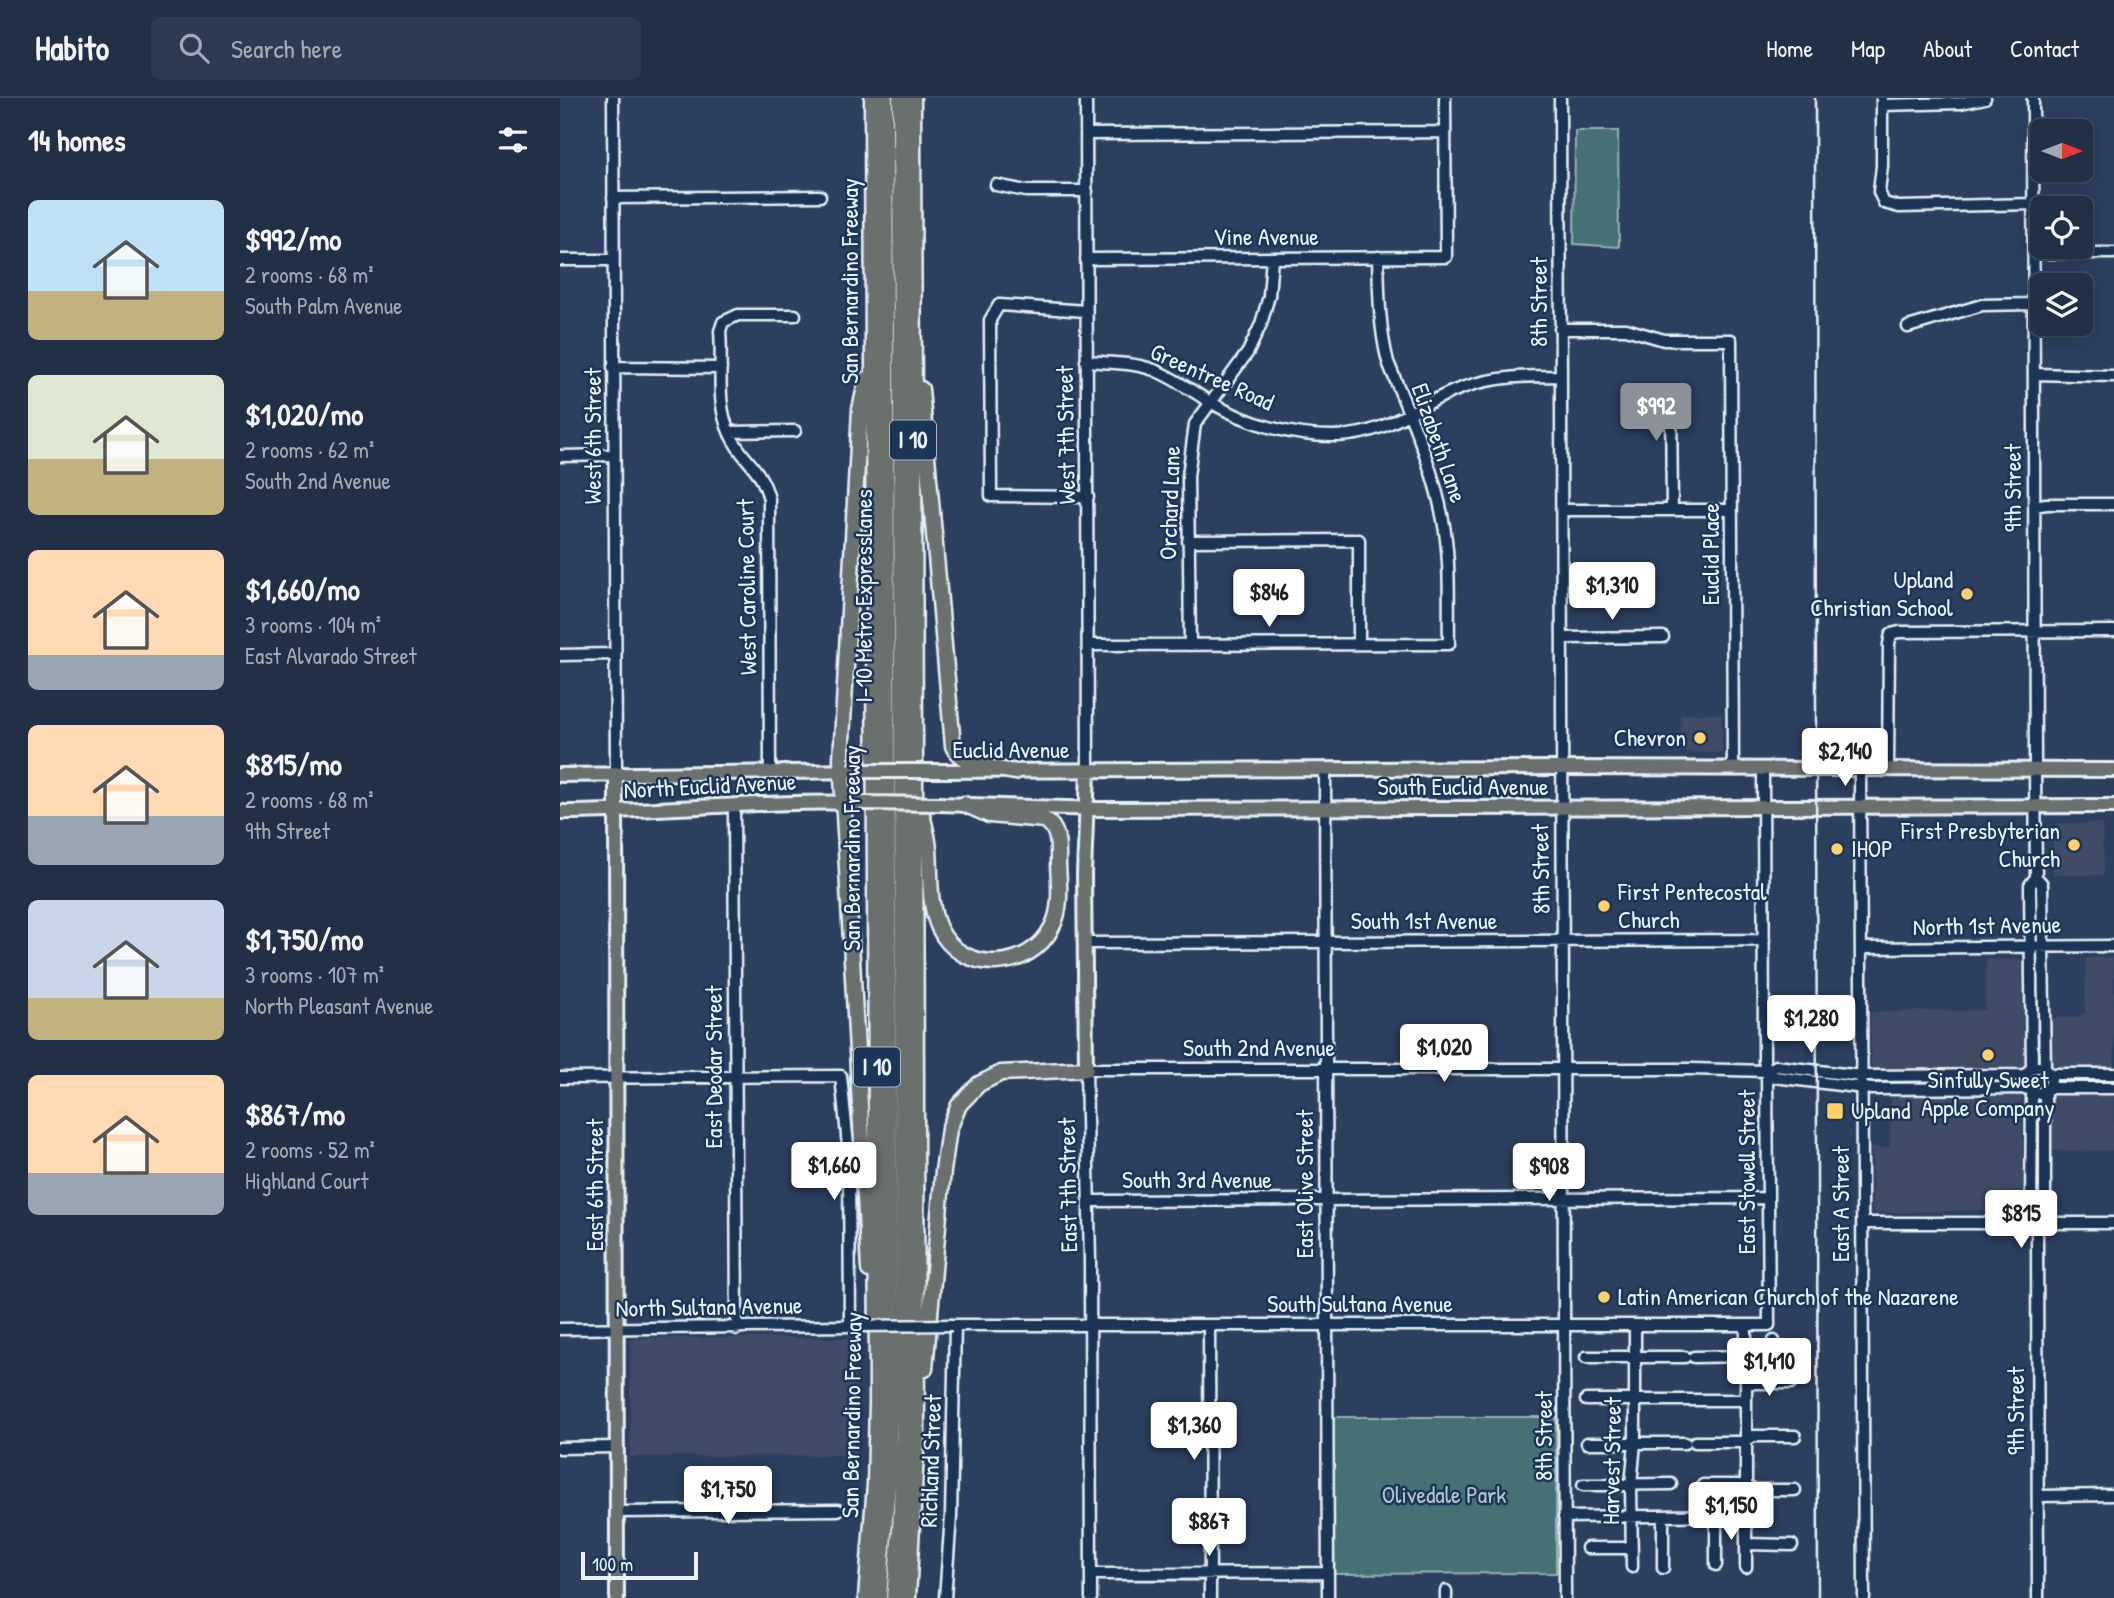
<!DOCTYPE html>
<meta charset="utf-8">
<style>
body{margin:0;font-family:"Patrick Hand",sans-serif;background:#2d3b52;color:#f1f3f6;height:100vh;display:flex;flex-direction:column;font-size:26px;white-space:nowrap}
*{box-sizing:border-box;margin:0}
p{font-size:23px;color:#a2a9b4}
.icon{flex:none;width:38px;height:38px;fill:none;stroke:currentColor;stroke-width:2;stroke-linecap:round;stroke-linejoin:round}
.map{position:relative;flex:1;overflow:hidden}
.details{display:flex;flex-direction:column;background:#212f47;width:560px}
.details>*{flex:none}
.needle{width:46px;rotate:90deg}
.buttons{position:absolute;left:1470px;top:21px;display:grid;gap:14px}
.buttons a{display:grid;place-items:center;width:63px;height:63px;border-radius:10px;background:#212f47;box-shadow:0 4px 18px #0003,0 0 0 2px #3e4a60;font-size:35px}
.scale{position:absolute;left:21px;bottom:18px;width:117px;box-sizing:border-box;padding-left:7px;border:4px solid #e8f1f8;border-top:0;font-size:19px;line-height:24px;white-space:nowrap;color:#e8f1f8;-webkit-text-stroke:5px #1d3557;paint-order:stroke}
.price{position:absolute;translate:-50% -60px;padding:0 16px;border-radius:7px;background:#fff;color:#222;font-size:23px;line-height:46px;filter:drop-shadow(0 2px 4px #0008)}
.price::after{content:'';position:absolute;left:50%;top:42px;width:21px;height:16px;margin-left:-10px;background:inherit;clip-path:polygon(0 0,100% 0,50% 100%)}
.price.selected{background:#8c9099;color:#fff}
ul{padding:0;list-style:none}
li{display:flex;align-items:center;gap:21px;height:175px;padding:0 28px}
li span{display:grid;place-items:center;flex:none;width:196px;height:140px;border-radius:10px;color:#555}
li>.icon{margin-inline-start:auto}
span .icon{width:84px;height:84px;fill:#fffc;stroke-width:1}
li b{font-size:30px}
h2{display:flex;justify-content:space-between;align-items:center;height:84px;padding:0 28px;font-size:30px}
header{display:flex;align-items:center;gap:42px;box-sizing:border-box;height:98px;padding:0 35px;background:#212f47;border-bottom:2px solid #3e4a60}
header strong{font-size:33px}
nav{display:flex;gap:38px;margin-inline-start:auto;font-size:24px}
.search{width:490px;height:63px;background:#2d3b52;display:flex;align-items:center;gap:18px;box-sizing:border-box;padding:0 24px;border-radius:10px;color:#a2a9b4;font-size:26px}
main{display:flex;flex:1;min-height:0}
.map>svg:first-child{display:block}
.built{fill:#3f4b68}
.green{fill:#467075;stroke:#97b0b6;stroke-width:2}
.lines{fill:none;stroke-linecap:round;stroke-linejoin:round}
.minor-casing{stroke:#e8f1f8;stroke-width:15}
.major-casing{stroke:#e8f1f8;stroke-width:18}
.highway-casing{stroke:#e8f1f8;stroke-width:19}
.minor{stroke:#1d3557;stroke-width:10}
.major{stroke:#6a706d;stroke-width:12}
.highway{stroke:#6a706d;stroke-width:14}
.rail{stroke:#e8f1f8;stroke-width:2.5}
.minor-bridge-casing{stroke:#e8f1f8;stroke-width:15;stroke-linecap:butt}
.major-bridge-casing{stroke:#e8f1f8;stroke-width:18;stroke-linecap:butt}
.minor-bridge{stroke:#1d3557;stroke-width:10}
.major-bridge{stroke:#6a706d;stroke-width:12}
.poi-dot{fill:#ffd166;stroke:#1d3557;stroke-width:2.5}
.labels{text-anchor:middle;stroke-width:5;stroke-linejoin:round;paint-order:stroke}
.shield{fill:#1d3557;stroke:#abb9c8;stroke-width:2}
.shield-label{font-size:23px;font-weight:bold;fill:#e8f1f8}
.street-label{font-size:24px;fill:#e8f1f8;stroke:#1d3557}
.poi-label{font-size:24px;fill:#e8f1f8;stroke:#1d3557;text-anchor:start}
.park-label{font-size:24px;fill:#afc4ca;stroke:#1d3557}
</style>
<header>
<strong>Habito</strong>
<div class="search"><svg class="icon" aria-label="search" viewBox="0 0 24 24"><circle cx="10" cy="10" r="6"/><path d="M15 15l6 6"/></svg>Search here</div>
<nav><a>Home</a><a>Map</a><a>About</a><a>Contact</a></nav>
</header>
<main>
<section class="details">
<h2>14 homes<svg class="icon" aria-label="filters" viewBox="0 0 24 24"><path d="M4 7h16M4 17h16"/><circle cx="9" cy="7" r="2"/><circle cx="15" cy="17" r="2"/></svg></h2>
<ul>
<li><span style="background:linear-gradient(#bfe0f5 65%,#c2b280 0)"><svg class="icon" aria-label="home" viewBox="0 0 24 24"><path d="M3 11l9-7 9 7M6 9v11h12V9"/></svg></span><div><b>$992/mo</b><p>2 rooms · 68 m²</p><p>South Palm Avenue</p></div></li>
<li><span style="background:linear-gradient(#dfe7d0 60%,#c2b280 0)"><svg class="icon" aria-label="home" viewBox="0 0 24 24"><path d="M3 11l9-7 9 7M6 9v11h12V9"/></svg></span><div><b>$1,020/mo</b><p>2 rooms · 62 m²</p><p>South 2nd Avenue</p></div></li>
<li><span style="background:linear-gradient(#ffd9b3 75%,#9aa5b1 0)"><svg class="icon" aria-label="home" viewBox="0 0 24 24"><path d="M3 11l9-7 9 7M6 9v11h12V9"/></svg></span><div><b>$1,660/mo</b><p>3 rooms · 104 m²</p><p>East Alvarado Street</p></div></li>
<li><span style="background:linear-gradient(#ffd9b3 65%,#9aa5b1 0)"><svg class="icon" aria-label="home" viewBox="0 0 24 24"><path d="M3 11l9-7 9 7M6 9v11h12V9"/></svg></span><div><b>$815/mo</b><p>2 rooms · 68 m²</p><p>9th Street</p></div></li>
<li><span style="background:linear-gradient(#c9d6e8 70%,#c2b280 0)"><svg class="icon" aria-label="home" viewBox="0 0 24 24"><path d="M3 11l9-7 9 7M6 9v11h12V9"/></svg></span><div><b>$1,750/mo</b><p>3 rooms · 107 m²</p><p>North Pleasant Avenue</p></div></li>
<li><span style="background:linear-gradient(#ffd9b3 70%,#9aa5b1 0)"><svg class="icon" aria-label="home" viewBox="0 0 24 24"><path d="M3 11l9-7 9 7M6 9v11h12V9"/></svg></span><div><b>$867/mo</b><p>2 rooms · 52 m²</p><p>Highland Court</p></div></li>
</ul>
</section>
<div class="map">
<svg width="1554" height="1500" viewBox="0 0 1554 1500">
<rect width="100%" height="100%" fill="#2c3f5f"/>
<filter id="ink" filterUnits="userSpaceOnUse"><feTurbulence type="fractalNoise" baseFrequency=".0143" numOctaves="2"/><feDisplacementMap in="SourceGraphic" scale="14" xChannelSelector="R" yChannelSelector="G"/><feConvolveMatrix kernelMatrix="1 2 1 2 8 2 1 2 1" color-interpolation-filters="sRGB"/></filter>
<g filter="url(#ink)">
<!-- built -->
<path class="built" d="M1120,616H1162V655L1121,654Z
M1499,725L1542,726L1544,773L1542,777H1493V732Z
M1526,860H1554V971L1499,972L1489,962V920L1521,919V916L1525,915Z
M1426,861L1464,862L1465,970L1463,972L1311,971V914L1425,912Z
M1492,995H1554V1052L1491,1053L1489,997Z
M1462,996L1465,1111L1316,1115L1312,1111V1050L1330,1049L1331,997Z
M71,1240H294L295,1357L70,1359Z"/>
<!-- green -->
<path class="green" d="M1015,33H1058L1059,149L1014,146Z
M772,1319H996V1475L772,1476Z"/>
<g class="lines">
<!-- minor casing -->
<g class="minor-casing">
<path id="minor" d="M53,0L56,675
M526,0L528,673
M1000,0L1005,1500
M1322,0V68L1319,94L1324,105L1339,109L1474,106
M1473,0L1475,672L1476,779L1482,786L1485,971
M1322,7L1401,5L1425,0
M526,36L885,34
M436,87L466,93H527
M53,100L260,98
M1474,155H1554
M526,161L886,159L885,0
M0,162H53
M526,213L439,207L430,222L431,398L528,399
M1348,229L1422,207L1474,206
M1000,231H1066L1104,242H1171L1173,670
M526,263C548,265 573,264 594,272C614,280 632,293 650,304C688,326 733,339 777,338C832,336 858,304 905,289C937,278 968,278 1000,278
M53,269L161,270
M1475,276L1554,278
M1111,296L1112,412
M169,334L235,333
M0,358L54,357
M1474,408L1486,406H1554
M1002,412H1171
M628,443L799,442V546
M1002,540L1103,539
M528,547L889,546C888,505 891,463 883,422C873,367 849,316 828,264C819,229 819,195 818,159
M630,547L628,378L635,326L688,254L701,226L709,198L712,160
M0,557L55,556
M1300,671L1304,1500
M1328,671L1329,546L1331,536L1339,534L1554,533
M765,672L768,1500
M210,674L209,401C201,368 182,363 170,336C155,304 163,267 160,233L163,224L178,217H235
M174,708L177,1231
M524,845L1204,842
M1301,850L1554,848
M1465 982a13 13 0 1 1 26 0a13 13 0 1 1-26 0Z
M1472,971L1470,787L1476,779
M1207,973L1215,979L1312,991L1467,990
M1489,976H1554
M0,980L281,978L289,1058L290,1228
M1488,990H1554
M1472,994L1471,1111L1477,1126L1478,1500
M529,1103L1208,1100
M1302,1125H1554
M1477,1126L1485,1111V993
M392,1227H1209L1207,973L1204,963L1203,670
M649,1227L650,1500
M1186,1227V1469
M0,1231L293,1228
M1214,1243L1215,1285
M1026,1259H1125
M1134,1259L1186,1258
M1186,1285H1231
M1026,1302H1186
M1135,1344H1185L1193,1338H1235
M1027,1345H1125
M0,1350L56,1349
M1023,1387L1111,1386
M1143,1387H1185L1193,1392H1235
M1478,1398L1554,1397
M57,1414L278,1412
M1156,1417V1467
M1103,1418V1470
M1004,1419L1185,1417
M1186,1446L1232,1447
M1027,1450H1072
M1072,1469L1071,1387L1075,1345V1227
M531,1476L767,1475
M886,1493V1500
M385,1500L391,1418L395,1227
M531,1500L530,1163L526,971H1131L1207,973L1216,968L1302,978L1466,977"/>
</g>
<!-- major casing -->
<g class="major-casing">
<path id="major" d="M379,673L991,670L1554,672
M56,675L57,1500
M0,677L299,673
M379,706L540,711L1554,708
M0,714C100,714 201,702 301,705
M526,971L524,776L528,673"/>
</g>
<!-- highway casing -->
<g class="highway-casing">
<path id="highway" d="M307,281L300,311L281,661L309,1172
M361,291L393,648C402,669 435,670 455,674
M360,708C363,722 368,737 369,751C371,776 368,806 379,830C401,877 470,874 492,829C502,811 499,786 498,766C498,750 500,731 485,722L429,717L404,706
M365,1271L383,1073L389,1031L399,1007L419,986L441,975L526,971
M306,1500L315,1386L317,1306L312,0
M319,1500L329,1372L330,1319L325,0
M334,1500L340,1431L344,1336L340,0
M348,1500L357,1339L353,0"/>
</g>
<!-- minor -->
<use href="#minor" class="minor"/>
<!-- major -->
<use href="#major" class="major"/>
<!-- highway -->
<use href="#highway" class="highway"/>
<!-- rail -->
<path class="rail" d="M1255,0C1257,500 1255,1000 1258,1500"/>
<!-- minor-bridge casing -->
<g class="minor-bridge-casing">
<path id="minor-bridge" d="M298,1228L392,1227"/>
</g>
<!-- major-bridge casing -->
<g class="major-bridge-casing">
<path id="major-bridge" d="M299,673H379
M301,705L379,706"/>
</g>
<!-- minor-bridge -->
<use href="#minor-bridge" class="minor-bridge"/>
<!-- major-bridge -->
<use href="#major-bridge" class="major-bridge"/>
</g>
</g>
<!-- markers -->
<g class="poi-dot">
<circle cx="1407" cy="496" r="7"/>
<circle cx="1140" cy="640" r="7"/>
<circle cx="1514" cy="747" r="7"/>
<circle cx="1277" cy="751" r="7"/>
<circle cx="1044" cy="808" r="7"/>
<circle cx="1428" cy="957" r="7"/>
<rect x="1266" y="1004" width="18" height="18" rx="3.5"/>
<circle cx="1044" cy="1199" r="7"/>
</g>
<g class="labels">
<!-- shield labels -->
<g class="shield">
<rect x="330" y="322.5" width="46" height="39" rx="5"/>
<rect x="294" y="949.5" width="46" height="39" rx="5"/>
</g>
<g class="shield-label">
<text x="353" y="350">I 10</text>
<text x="317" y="977">I 10</text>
</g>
<!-- street labels -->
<g class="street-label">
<text x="706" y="147">Vine Avenue</text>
<text transform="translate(290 183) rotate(-90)" y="8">San Bernardino Freeway</text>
<text transform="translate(979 204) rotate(-90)" y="8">8th Street</text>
<text transform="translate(652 279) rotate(24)" y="8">Greentree Road</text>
<text transform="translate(506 337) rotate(-91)" y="8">West 7th Street</text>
<text transform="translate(33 338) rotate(-90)" y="8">West 6th Street</text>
<text transform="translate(879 345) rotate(71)" y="8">Elizabeth Lane</text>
<text transform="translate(1453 390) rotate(-90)" y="8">9th Street</text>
<text transform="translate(610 405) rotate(-88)" y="8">Orchard Lane</text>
<text transform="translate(1151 456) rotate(-90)" y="8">Euclid Place</text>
<text transform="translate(187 489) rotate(-91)" y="8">West Caroline Court</text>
<text transform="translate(304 498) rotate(-90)" y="8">I-10 Metro ExpressLanes</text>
<text x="451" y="660">Euclid Avenue</text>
<text transform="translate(150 688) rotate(-3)" y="8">North Euclid Avenue</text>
<text x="903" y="697">South Euclid Avenue</text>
<text transform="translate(292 750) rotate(-90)" y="8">San Bernardino Freeway</text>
<text transform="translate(981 771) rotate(-91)" y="8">8th Street</text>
<text x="864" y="831">South 1st Avenue</text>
<text transform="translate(1427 828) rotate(-1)" y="8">North 1st Avenue</text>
<text x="699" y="958">South 2nd Avenue</text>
<text transform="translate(154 969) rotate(-90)" y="8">East Deodar Street</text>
<text transform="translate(1187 1074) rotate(-90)" y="8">East Stowell Street</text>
<text x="637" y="1090">South 3rd Avenue</text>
<text transform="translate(745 1086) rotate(-90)" y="8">East Olive Street</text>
<text transform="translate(35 1087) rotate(-90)" y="8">East 6th Street</text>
<text transform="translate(508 1087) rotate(-91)" y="8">East 7th Street</text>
<text transform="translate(1281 1106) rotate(-90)" y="8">East A Street</text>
<text x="800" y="1214">South Sultana Avenue</text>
<text transform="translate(149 1209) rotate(-1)" y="8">North Sultana Avenue</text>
<text transform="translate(1456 1313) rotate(-90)" y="8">9th Street</text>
<text transform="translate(292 1317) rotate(-89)" y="8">San Bernardino Freeway</text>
<text transform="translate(984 1338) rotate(-90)" y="8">8th Street</text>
<text transform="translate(371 1363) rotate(-88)" y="8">Richland Street</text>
<text transform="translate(1052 1363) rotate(-89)" y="8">Harvest Street</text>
</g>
<!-- poi labels -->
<g class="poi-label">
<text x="1393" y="490" text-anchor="end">Upland<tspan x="1393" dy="28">Christian School</tspan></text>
<text x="1126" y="648" text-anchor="end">Chevron</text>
<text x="1500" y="741" text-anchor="end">First Presbyterian<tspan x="1500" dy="28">Church</tspan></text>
<text x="1291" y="759">IHOP</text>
<text x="1058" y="802">First Pentecostal<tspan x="1058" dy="28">Church</tspan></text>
<text x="1428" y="990" text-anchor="middle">Sinfully Sweet<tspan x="1428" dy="28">Apple Company</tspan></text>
<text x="1291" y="1021">Upland</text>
<text x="1058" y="1207">Latin American Church of the Nazarene</text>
</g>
<!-- park labels -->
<g class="park-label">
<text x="884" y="1405">Olivedale Park</text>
</g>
</g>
</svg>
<div class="buttons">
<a><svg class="needle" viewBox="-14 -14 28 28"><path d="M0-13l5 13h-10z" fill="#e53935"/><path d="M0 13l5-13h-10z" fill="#a2a9b4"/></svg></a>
<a><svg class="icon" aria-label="locate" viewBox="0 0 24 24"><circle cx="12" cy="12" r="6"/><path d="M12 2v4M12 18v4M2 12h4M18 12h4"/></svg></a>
<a><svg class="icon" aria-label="layers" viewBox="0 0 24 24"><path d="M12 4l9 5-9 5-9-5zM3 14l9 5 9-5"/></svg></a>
</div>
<div class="scale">100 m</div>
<b class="price selected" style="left:1096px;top:345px">$992</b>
<b class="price" style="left:1052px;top:524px">$1,310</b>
<b class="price" style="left:709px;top:531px">$846</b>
<b class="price" style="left:1285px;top:690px">$2,140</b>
<b class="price" style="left:1251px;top:957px">$1,280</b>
<b class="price" style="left:884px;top:986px">$1,020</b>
<b class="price" style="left:274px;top:1104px">$1,660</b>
<b class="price" style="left:989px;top:1105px">$908</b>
<b class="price" style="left:1461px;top:1152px">$815</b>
<b class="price" style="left:1209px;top:1300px">$1,410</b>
<b class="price" style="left:634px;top:1364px">$1,360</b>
<b class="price" style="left:168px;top:1428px">$1,750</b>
<b class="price" style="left:1171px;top:1444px">$1,150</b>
<b class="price" style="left:649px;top:1460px">$867</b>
</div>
</main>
